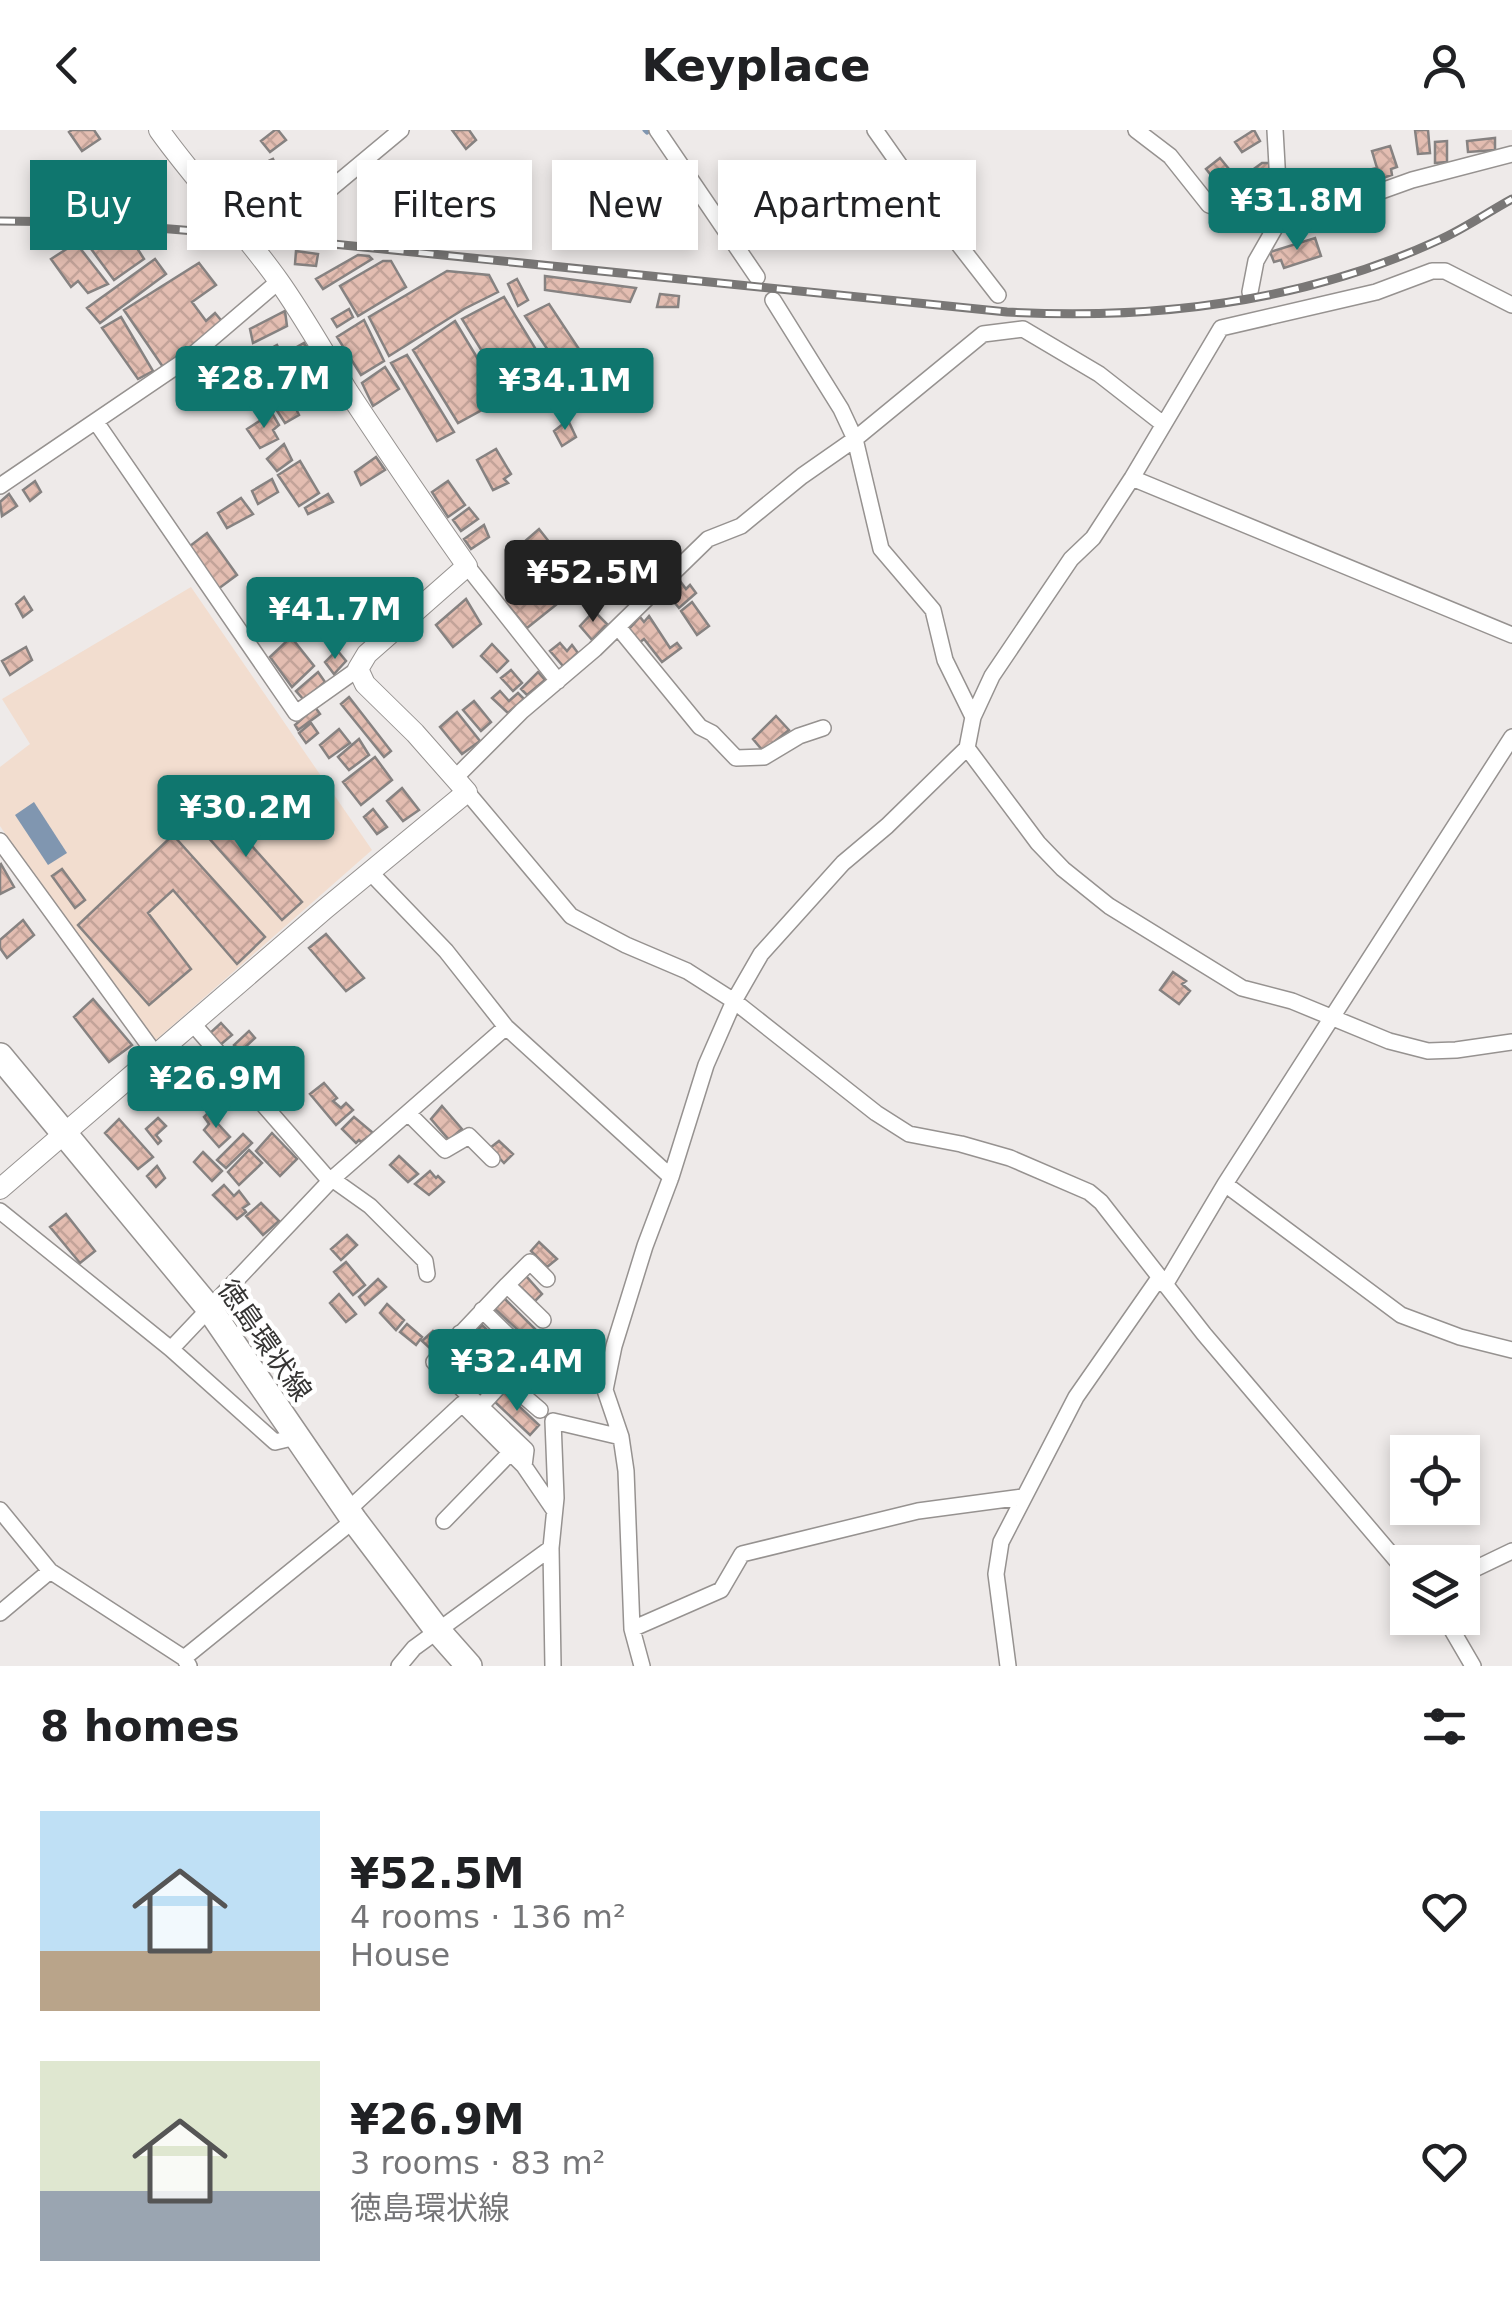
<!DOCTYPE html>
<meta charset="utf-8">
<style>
body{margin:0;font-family:"DejaVu Sans","Noto Sans JP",sans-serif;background:#f2f2f2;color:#202124;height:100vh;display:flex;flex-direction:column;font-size:38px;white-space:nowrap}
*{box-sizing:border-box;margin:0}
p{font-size:32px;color:#757577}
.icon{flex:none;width:55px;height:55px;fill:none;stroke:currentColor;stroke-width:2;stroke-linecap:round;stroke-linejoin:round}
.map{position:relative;height:1536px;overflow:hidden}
.panel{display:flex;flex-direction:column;background:#fff;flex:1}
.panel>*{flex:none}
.banner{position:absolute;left:30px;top:30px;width:1000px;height:90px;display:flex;gap:20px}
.buttons{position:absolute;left:1390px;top:1305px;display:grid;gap:20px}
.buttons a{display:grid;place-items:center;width:90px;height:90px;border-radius:0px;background:#fff;box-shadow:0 5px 15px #0003;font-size:50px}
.price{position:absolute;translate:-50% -85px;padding:0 22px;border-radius:10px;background:#0f766e;color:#fff;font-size:32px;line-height:65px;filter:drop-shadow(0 2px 5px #0008)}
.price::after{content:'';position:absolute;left:50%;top:60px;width:30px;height:22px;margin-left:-15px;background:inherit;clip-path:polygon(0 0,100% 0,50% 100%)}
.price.on{background:#222;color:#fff}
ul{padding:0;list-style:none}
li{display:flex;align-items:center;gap:30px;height:250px;padding:0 40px}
li span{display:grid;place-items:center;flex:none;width:280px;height:200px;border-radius:0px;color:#555}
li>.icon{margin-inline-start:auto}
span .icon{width:120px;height:120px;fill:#fffc;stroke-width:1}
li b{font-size:42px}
h2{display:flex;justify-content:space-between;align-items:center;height:120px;padding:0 40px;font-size:42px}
.chip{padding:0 35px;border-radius:0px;background:#fff;box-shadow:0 5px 15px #0003;font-size:35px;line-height:90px}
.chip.on{background:#0f766e;color:#fff}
header{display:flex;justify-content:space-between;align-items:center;height:130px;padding:0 40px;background:#fff;font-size:45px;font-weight:600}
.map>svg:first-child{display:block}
.education{fill:#f2ddcf}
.water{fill:#8096b0}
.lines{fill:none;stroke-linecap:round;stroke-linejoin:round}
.stream{stroke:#8096b0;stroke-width:5}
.building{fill:url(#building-cross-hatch);stroke:#868281;stroke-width:2.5}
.minor-casing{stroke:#969290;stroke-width:18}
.tertiary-casing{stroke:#969290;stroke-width:22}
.primary-casing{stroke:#969290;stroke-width:28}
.minor{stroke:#fff;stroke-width:15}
.tertiary{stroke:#fff;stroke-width:20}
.primary{stroke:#fff;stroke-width:25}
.rail-casing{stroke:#797776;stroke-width:9}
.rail{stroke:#fff;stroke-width:5;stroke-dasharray:15;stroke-linecap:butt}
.labels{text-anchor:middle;stroke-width:9;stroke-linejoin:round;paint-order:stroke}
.street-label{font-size:28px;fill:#363534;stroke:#fff}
</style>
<header><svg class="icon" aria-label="back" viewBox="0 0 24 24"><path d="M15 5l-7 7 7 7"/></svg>Keyplace<svg class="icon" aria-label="person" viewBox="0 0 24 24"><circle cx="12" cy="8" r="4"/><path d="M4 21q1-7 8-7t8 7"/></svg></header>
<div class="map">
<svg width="1512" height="1536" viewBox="0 0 1512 1536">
<defs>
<pattern id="building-cross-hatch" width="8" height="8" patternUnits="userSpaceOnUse" patternTransform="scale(2.5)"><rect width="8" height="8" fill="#e3bdb1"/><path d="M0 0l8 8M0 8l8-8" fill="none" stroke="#c3a399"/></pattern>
</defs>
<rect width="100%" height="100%" fill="#eeeae9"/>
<!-- education -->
<path class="education" d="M191,457L372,720L156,910L67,795L0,696V637L30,614L2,569Z"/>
<!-- water -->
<path class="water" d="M34,672L67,723L48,735L15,685Z"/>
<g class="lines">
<!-- stream -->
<path class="stream" d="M645,0L647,2"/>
</g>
<!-- building -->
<path class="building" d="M72,0H94L100,9L82,21L69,2Z
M275,0H278L286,10L270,22L261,11Z
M452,0H469L476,10L466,19Z
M1254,0L1260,11L1242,22L1235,12Z
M1415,0H1428L1430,23L1418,24Z
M1495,8V20L1468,22L1467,11Z
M1447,11V32L1435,33V12Z
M1390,16L1397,37L1391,39L1392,45L1377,50L1373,39L1377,38L1372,21Z
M1220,28L1242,55L1228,66L1206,39Z
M273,29L286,55L266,64L253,38Z
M1262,33H1273V40L1262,46L1272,59L1247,77L1237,65L1251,52L1244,46Z
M1295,47L1302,74L1289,77L1282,50Z
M512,49L527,70L505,86L489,65Z
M297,54L307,70L287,83L277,67Z
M1266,69L1271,73L1274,84L1268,87L1254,81Z
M89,104L132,110L144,129L114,150L83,108Z
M1315,108L1321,126L1284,138L1281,130L1274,132L1270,122Z
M76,113L108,154L88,163L78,151L71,157L51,129Z
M296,121L318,124L316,136L295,134Z
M358,125L369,126L372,129L323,159L316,149Z
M155,129L166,144L100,193L87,178Z
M383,131H391L406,157L358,186L340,156Z
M199,133L216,155L192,172L206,191L215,183L225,195L163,237L124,180Z
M447,141L489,145L498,162L464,179L389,226L369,187Z
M545,146L636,158L630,172L545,160Z
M517,149L528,170L518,176L508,154Z
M660,164L679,166L678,177H657Z
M504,167L549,241L508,263L462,189Z
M549,174L581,222L558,235L525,186Z
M349,179L353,187L337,197L332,189Z
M285,181L287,196L253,213L250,199Z
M121,187L153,241L138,249L102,198Z
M364,190L384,231L361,245L337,207Z
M455,191L502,269L458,293L413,220Z
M304,213L311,225L296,235L288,222Z
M277,215L288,236L260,248L248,231Z
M223,219L232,234L214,247L207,232Z
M407,225L454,302L437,311L391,233Z
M385,237L399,259L373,276L362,253Z
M240,241L252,258L230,271L221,256Z
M284,253L299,285L285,293L267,265Z
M272,283L279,295L273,300L278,309L260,318L247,299Z
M568,290L576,307L562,316L554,301Z
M284,314L292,330L277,341L267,329Z
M496,319L511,344L504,349L508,353L493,360L477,330Z
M376,327L385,340L361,355L355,342Z
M300,331L319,363L299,376L278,345Z
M272,349L278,362L258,374L252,361Z
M35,351L41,362L30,371L23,360Z
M448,351L465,375L448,387L432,362Z
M9,364L17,376L2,386L0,372Z
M328,364L333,372L308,384L305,378Z
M241,368L253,384L227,398L218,383Z
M469,378L478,389L461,401L453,390Z
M484,395L489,407L471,419L464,409Z
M539,399L550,413L519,438L509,425Z
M207,403L237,445L218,459L190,416Z
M537,447L557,474L527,498L505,472Z
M680,451L686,459L690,455L696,463L679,478L666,462Z
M316,464L326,479L298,496L290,484Z
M24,467L32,480L23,487L16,474Z
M466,469L481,494L453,517L436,495Z
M692,472L709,496L697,505L681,481Z
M594,481L607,494L592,510L580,496Z
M649,486L670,518L677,513L681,518L662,532L644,509L639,513L629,499L640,487L644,492Z
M291,507L314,536L292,557L270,527Z
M560,513L567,521L572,515L578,523L563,536L550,521Z
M492,514L508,531L497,542L481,526Z
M26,517L32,530L10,545L2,531Z
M337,520L346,531L334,544L325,532Z
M511,540L522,553L513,561L501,548Z
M318,542L325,552L304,570L296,561Z
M538,542L545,550L527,565L521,559Z
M500,561L509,571L518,563L524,569L508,583L492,568Z
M349,567L391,621L384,627L341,574Z
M474,571L491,592L481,601L463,580Z
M315,577L320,584L298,600L295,595Z
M457,582L480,611L462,624L440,597Z
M776,586L789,600L763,621L753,609Z
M311,593L318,603L306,613L299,603Z
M339,599L350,613L329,628L320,615Z
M359,609L369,625L349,640L338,627Z
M375,627L392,650L361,675L343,652Z
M402,658L419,680L403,691L387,671Z
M210,669L302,772L282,790L190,687Z
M373,679L387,697L377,704L364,687Z
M173,705L265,807L237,834L173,760L148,783L191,839L149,875L78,795Z
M1,734L14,757L0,764V735Z
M62,739L85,770L75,778L52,746Z
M23,790L34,805L7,828L0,818V810Z
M326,804L364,848L346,861L309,818Z
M1173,842L1186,851L1182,854L1190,861L1179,874L1160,860Z
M93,869L132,915L109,932L74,887Z
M221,893L232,905L220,915L209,904Z
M249,901L255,908L240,922L234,915Z
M324,953L337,968L333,971L341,978L346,973L353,980L336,995L310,964Z
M442,976L462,999L449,1010L431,989Z
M208,983L230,1007L219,1017L204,1000L209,994L204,987Z
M354,987L373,1003L361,1012L359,1010L356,1013L342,999Z
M158,988L166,996L156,1005L161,1011L158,1014L146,999Z
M119,989L153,1027L138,1039L105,1003Z
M272,1003L297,1029L280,1046L256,1021Z
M243,1004L252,1013L226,1038L217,1030Z
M499,1011L513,1024L504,1033L490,1018Z
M249,1020L262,1033L239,1055L228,1042Z
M203,1022L222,1041L212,1051L194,1032Z
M399,1026L418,1044L408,1052L390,1035Z
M157,1036L165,1048L156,1057L147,1046Z
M430,1041L436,1048L438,1046L444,1052L429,1065L415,1054Z
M224,1055L234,1066L239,1061L249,1074L243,1078L246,1082L237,1089L213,1065Z
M261,1073L279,1091L263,1105L246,1086Z
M66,1084L95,1121L80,1133L50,1097Z
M347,1105L357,1115L341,1130L331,1119Z
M539,1112L557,1129L547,1137L531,1121Z
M346,1132L365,1155L353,1165L334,1142Z
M526,1146L542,1164L535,1171L517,1154Z
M378,1149L386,1157L365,1175L359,1167Z
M339,1164L356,1184L346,1192L330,1173Z
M503,1167L540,1204L531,1212L494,1178Z
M387,1174L404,1190L396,1200L380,1183Z
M407,1194L422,1207L416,1215L400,1202Z
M482,1195L518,1230L508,1240L474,1205Z
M433,1201L443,1210L433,1221L422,1211Z
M460,1221L497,1255L488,1263L451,1230Z
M530,1237L543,1250L536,1259L521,1246Z
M504,1262L539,1295L530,1305L495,1272Z"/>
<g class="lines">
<!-- minor casing -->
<g class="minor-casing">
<path id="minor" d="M657,0L757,147
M875,0L925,71L998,165
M1136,0L1170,26L1209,75L1275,95
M229,86L280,98L287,95L401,0
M1280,89L1345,74L1412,50L1512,24
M1250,162L1256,131L1280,89L1275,0
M96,292L296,583L358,539
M1132,348L1512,505
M0,356L190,227L279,151
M467,436L558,551
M618,497L700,597L712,603L736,628L764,627L799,606L823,598
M973,587L945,530L933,480L881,419L855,309L983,204L1023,199L1099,244L1163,294
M967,618L1038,713L1063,739L1109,776L1242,858L1292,871L1389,911L1428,921L1456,920L1512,912
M455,648L522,581L595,519L708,409L741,396L802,346L855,309L841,279L773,170
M467,662L571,786L626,815L687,841L734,871L876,983L909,1004L961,1014L1010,1028L1089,1062L1101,1072L1204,1204L1408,1444
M0,711L156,925
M370,742L446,821L506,897L671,1047
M193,894L330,1051
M408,983L445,1020L469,1006L492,1029
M332,1049L370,1076L425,1131L427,1144
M1225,1054L1401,1185L1460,1207L1512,1220
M0,1081L171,1219L275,1312L296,1307
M507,1155L530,1132L547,1149
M1165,1155L1225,1054L1512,607
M482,1180L528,1225
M460,1203L505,1250L540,1280
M171,1219L332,1049L506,897
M481,1276L532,1220L546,1230
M524,1336L526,1320L434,1232L507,1155L543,1190
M0,1380L50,1441L184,1528L189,1536
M347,1381L462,1274L524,1336L554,1380
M444,1391L510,1323
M1462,1445L1512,1421
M0,1483L50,1441
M1445,1488L1473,1536
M632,1499L721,1460L742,1424L918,1381L1023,1367
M184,1528L354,1390
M399,1536L414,1518L551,1418
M553,1536L551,1418L556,1368L553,1291L621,1307
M642,1536L632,1499L626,1341L621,1307L605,1260L614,1216L645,1116L671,1047L706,935L734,871L761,824L843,733L887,696L967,618L973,587L992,546L1071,429L1093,408L1132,348L1221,198L1376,162L1432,141H1445L1512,175
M1008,1536L996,1444L1001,1412L1076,1267L1159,1148"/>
</g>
<!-- tertiary casing -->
<g class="tertiary-casing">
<path id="tertiary" d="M0,1059L325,779L467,662L415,603L365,554L358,539L367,524L467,436C426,378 386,319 347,260C324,223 303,185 278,150C241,98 196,52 159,0"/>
</g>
<!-- primary casing -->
<g class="primary-casing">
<path id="primary" d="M0,926L208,1177L354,1390L438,1501L469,1536"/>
</g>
<!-- minor -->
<use href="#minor" class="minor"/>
<!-- tertiary -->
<use href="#tertiary" class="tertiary"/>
<!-- primary -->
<use href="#primary" class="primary"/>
<!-- rail casing -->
<g class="rail-casing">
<path id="rail" d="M0,91L84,92L244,105L1007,182C1154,190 1304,172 1439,110C1464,99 1488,82 1512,69"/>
</g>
<!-- rail -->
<use href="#rail" class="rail"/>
</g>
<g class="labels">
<!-- street labels -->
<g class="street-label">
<text transform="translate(265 1210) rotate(55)" y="10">徳島環状線</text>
</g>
</g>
</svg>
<div class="buttons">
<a><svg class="icon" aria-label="locate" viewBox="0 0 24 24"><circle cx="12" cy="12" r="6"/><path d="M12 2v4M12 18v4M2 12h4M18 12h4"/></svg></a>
<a><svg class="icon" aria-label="layers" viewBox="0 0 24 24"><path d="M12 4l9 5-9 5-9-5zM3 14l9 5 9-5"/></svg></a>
</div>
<b class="price" style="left:1297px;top:123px">¥31.8M</b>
<b class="price" style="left:264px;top:301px">¥28.7M</b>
<b class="price" style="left:565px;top:303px">¥34.1M</b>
<b class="price on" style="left:593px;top:495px">¥52.5M</b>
<b class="price" style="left:335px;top:532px">¥41.7M</b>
<b class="price" style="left:246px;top:730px">¥30.2M</b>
<b class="price" style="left:216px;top:1001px">¥26.9M</b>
<b class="price" style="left:517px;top:1284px">¥32.4M</b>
<div class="banner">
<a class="chip on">Buy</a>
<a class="chip">Rent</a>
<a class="chip">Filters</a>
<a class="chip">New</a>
<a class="chip">Apartment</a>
</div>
</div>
<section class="panel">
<h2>8 homes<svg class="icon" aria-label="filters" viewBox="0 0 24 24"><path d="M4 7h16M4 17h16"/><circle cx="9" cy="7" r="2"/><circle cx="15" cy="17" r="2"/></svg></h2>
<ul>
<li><span style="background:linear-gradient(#bfe0f5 70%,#b9a48a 0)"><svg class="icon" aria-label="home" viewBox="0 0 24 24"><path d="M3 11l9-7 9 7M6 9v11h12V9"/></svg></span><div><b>¥52.5M</b><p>4 rooms · 136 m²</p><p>House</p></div><svg class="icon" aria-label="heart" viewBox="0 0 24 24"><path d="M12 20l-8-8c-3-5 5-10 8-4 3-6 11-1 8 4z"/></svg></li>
<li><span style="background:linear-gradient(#dfe7d0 65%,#9aa5b1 0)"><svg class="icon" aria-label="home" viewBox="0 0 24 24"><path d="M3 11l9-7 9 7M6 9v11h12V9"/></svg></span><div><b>¥26.9M</b><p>3 rooms · 83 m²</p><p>徳島環状線</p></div><svg class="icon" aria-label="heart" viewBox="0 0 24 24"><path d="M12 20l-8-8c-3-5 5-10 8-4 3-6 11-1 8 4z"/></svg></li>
</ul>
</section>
